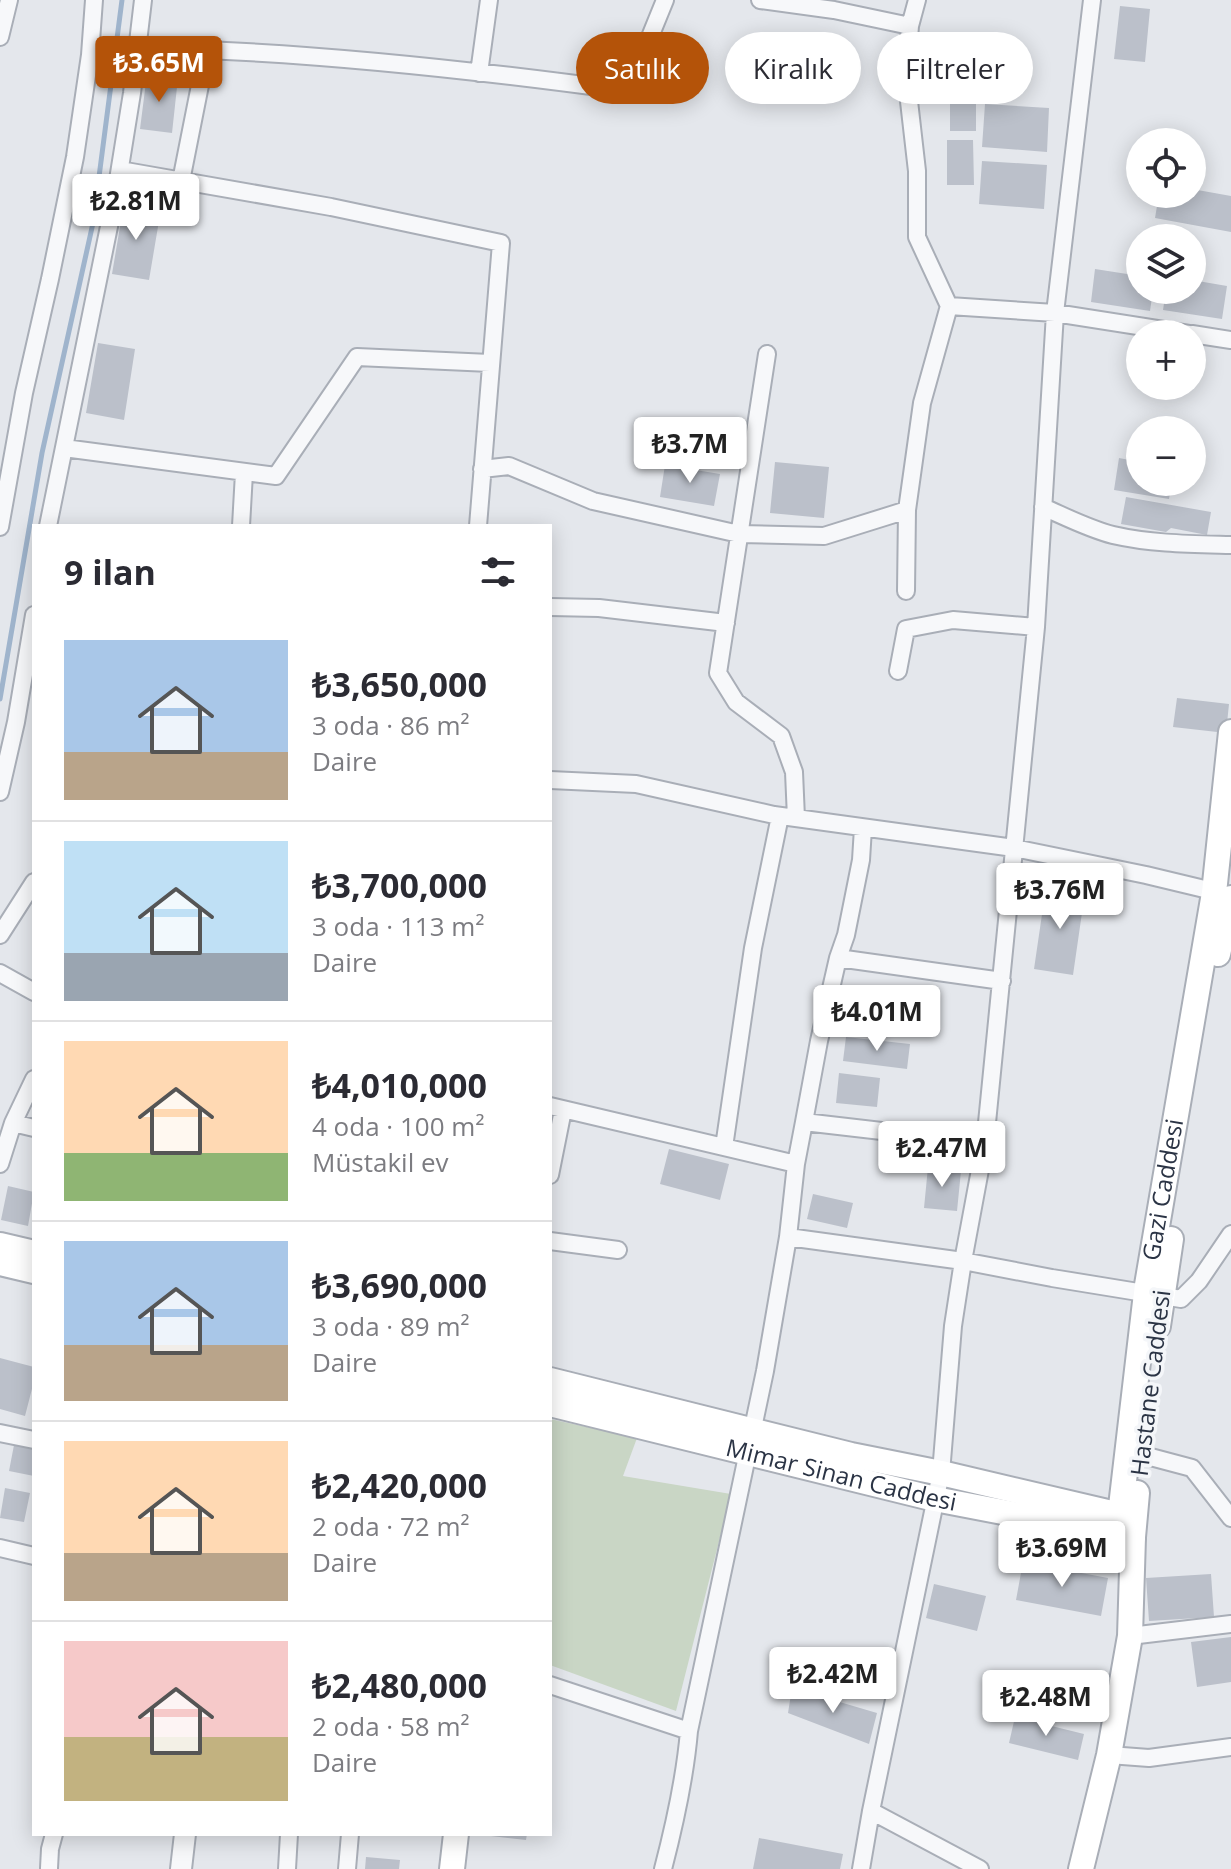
<!DOCTYPE html>
<html lang="tr">
<meta charset="utf-8">
<style>
body{margin:0;font-family:"Open Sans",sans-serif;background:#f7f7f7;color:#2b2b33;height:100vh;display:flex;flex-direction:column;font-size:30px;white-space:nowrap}
*{box-sizing:border-box;margin:0}
p{font-size:26px;color:#7c7c81}
.icon{flex:none;width:44px;height:44px;fill:none;stroke:currentColor;stroke-width:2;stroke-linecap:round;stroke-linejoin:round}
.map{position:relative;flex:1;overflow:hidden}
.sheet{position:absolute;left:32px;top:524px;width:520px;height:1312px;display:flex;flex-direction:column;background:#fff;border-radius:0px;box-shadow:0 4px 20px #0003}
.sheet>*{flex:none}
.guide{position:absolute;left:576px;top:32px;width:534px;height:72px;display:flex;gap:16px}
.tools{position:absolute;left:1126px;top:128px;display:grid;gap:16px}
.tools a{display:grid;place-items:center;width:80px;height:80px;border-radius:50%;background:#fff;box-shadow:0 4px 20px #0003;font-size:40px}
.price{position:absolute;translate:-50% -68px;padding:0 18px;border-radius:8px;background:#fff;color:#222;font-size:26px;line-height:52px;filter:drop-shadow(0 2px 4px #0008)}
.price::after{content:'';position:absolute;left:50%;top:48px;width:24px;height:18px;margin-left:-12px;background:inherit;clip-path:polygon(0 0,100% 0,50% 100%)}
.price.current{background:#b45309;color:#fff}
ul{padding:0;list-style:none}
li{display:flex;align-items:center;gap:24px;height:200px;padding:0 32px}
li+li{border-top:2px solid #e1e1e2}
li span{display:grid;place-items:center;flex:none;width:224px;height:160px;border-radius:0px;color:#555}
li>.icon{margin-inline-start:auto}
span .icon{width:96px;height:96px;fill:#fffc;stroke-width:1}
li b{font-size:34px}
h2{display:flex;justify-content:space-between;align-items:center;height:96px;padding:0 32px;font-size:34px}
.pill{padding:0 28px;border-radius:36px;background:#fff;box-shadow:0 4px 20px #0003;font-size:28px;line-height:72px}
.pill.current{background:#b45309;color:#fff}
.map>svg:first-child{display:block}
.green{fill:#c9d6c5}
.lines{fill:none;stroke-linecap:round;stroke-linejoin:round}
.stream{stroke:#9fb4cc;stroke-width:5}
.building{fill:#bbc0ca}
.minor-casing{stroke:#a9aeb7;stroke-width:20}
.tertiary-casing{stroke:#a9aeb7;stroke-width:24}
.secondary-casing{stroke:#a9aeb7;stroke-width:28}
.minor{stroke:#f7f8fa;stroke-width:16}
.tertiary{stroke:#f7f8fa;stroke-width:20}
.secondary{stroke:#fff;stroke-width:24}
.labels{text-anchor:middle;stroke-width:7;stroke-linejoin:round;paint-order:stroke}
.street-label{font-size:24px;fill:#2b3445;stroke:#f4f6f9}
</style>
<div class="map">
<svg width="1231" height="1869" viewBox="0 0 1231 1869">
<rect width="100%" height="100%" fill="#e4e7ec"/>
<!-- green -->
<path class="green" d="M550,1419L637,1438L623,1476L731,1494L676,1711L550,1665Z"/>
<g class="lines">
<!-- stream -->
<path class="stream" d="M0,699L42,453L93,223L122,0"/>
</g>
<!-- building -->
<path class="building" d="M1120,6L1150,9L1145,62L1114,59Z
M147,74L178,78L172,133L140,129Z
M950,87H976V131H950Z
M985,104L1049,108L1047,152L982,147Z
M947,140H973L974,185H947Z
M982,161L1047,165L1044,209L979,204Z
M1192,189L1231,196V232L1155,218L1159,194H1192Z
M124,203L161,209L149,280L112,274Z
M1095,269L1140,276V290H1153L1150,311L1091,302Z
M1192,280L1227,286L1222,319L1163,310L1166,290H1192Z
M98,343L135,349L124,420L86,413Z
M1119,458L1140,462V482H1172L1169,499L1114,490Z
M775,462L829,467L824,518L770,513Z
M665,465L720,474L714,506L660,497Z
M1126,497L1211,512L1207,535L1171,528L1166,532L1121,524Z
M1177,698L1229,704L1226,733L1173,727Z
M1046,887L1085,892L1073,975L1034,969Z
M846,1037L910,1044L907,1069L843,1061Z
M839,1073L880,1078L877,1107L836,1103Z
M669,1149L729,1164L720,1200L660,1184Z
M928,1167L961,1171L957,1211L924,1208Z
M8,1186L34,1192L28,1226L1,1220Z
M813,1194L853,1203L847,1228L807,1219Z
M0,1358L34,1367V1381L25,1416L0,1409Z
M14,1445L34,1449V1476L9,1471Z
M5,1488L30,1493L24,1522L0,1518Z
M1023,1562L1108,1578L1101,1616L1016,1600Z
M1211,1574L1214,1617L1149,1621L1146,1578Z
M934,1584L986,1596L977,1631L926,1618Z
M1231,1637V1682L1197,1687L1191,1642Z
M792,1688L877,1713L869,1744L788,1713Z
M1015,1717L1084,1734L1078,1760L1009,1743Z
M491,1834H527L526,1840L491,1836Z
M759,1838L843,1854L840,1869H753Z
M366,1857L400,1860L399,1869H365Z"/>
<g class="lines">
<!-- minor casing -->
<g class="minor-casing">
<path id="minor" d="M760,0L834,10L910,26
M917,0L910,26L906,75L917,171V237L949,306L1055,313L1189,334
M0,37L9,0
M479,73L489,0
M120,170L331,207L501,243L478,526
M181,181L207,50C348,56 489,72 628,91L665,0
M1192,334L1231,340
M767,354L718,673L736,702L781,736L794,772L796,818
M64,448L276,476L357,357L490,363
M482,469L509,466L593,501L739,534L824,536L907,510
M1043,507C1066,517 1089,529 1113,535C1152,544 1191,544 1231,545
M48,526L116,192L132,93L143,0
M241,526L244,473
M0,527L24,393L50,279L75,157L90,55L94,0
M906,591L907,510L922,403L949,306
M550,607L599,608L726,623
M898,671L906,629L953,620L1036,627
M550,780L636,784L774,815L1014,848L1146,875L1221,893
M0,792L16,722L34,615
M0,935L34,882
M838,958L1002,981
M0,973L34,992
M550,1106L796,1164
M804,1122L985,1143
M13,1123L34,1128
M724,1147L753,948L780,816
M0,1164L13,1123L34,1079
M550,1175L563,1110
M788,1237L963,1261L1052,1278L1181,1299L1199,1281L1231,1234
M550,1241L618,1250
M0,1433L34,1440
M1128,1451L1192,1468L1231,1518
M0,1548L34,1556
M1130,1636L1231,1624
M550,1685L689,1731
M1109,1755L1149,1758L1231,1747
M871,1811L980,1869
M49,1868L50,1849L54,1834
M287,1869L289,1834
M347,1869L350,1834
M663,1869C675,1823 685,1778 689,1731L765,1371L788,1237L796,1164L804,1122L819,1041L838,958L846,935L861,860L863,828
M861,1869L871,1811L941,1473L953,1326L963,1261L985,1143L1036,627L1055,313L1092,0"/>
</g>
<!-- tertiary casing -->
<g class="tertiary-casing">
<path id="tertiary" d="M181,1869L185,1834"/>
</g>
<!-- secondary casing -->
<g class="secondary-casing">
<g id="secondary">
<path d="M1218,954L1231,898"/>
<path d="M0,1245L34,1253"/>
<path d="M0,1263L34,1271"/>
<path d="M1158,1326L1171,1239"/>
<path id="s1" d="M550,1380L851,1455L941,1473L1120,1515L1147,1285L1214,893L1231,732"/>
<path id="s2" d="M550,1404L935,1499L1133,1537"/>
<path d="M452,1869L456,1834"/>
<path d="M1081,1869L1109,1755L1130,1636L1133,1537L1137,1493"/>
</g>
</g>
<!-- minor -->
<use href="#minor" class="minor"/>
<!-- tertiary -->
<use href="#tertiary" class="tertiary"/>
<!-- secondary -->
<use href="#secondary" class="secondary"/>
</g>
<g class="labels">
<!-- street labels -->
<g class="street-label">
<text dy="8" stroke="none"><textPath href="#s1" startOffset="914">Gazi Caddesi</textPath></text>
<text transform="translate(1151 1383) rotate(-83)" y="8">Hastane Caddesi</text>
<text dy="8" stroke="none"><textPath href="#s2" startOffset="300">Mimar Sinan Caddesi</textPath></text>
</g>
</g>
</svg>
<div class="tools">
<a><svg class="icon" aria-label="locate" viewBox="0 0 24 24"><circle cx="12" cy="12" r="6"/><path d="M12 2v4M12 18v4M2 12h4M18 12h4"/></svg></a>
<a><svg class="icon" aria-label="layers" viewBox="0 0 24 24"><path d="M12 4l9 5-9 5-9-5zM3 14l9 5 9-5"/></svg></a>
<a>+</a>
<a>−</a>
</div>
<b class="price current" style="left:159px;top:104px">₺3.65M</b>
<b class="price" style="left:136px;top:242px">₺2.81M</b>
<b class="price" style="left:690px;top:485px">₺3.7M</b>
<b class="price" style="left:1060px;top:931px">₺3.76M</b>
<b class="price" style="left:877px;top:1053px">₺4.01M</b>
<b class="price" style="left:942px;top:1189px">₺2.47M</b>
<b class="price" style="left:1062px;top:1589px">₺3.69M</b>
<b class="price" style="left:833px;top:1715px">₺2.42M</b>
<b class="price" style="left:1046px;top:1738px">₺2.48M</b>
<div class="guide">
<a class="pill current">Satılık</a>
<a class="pill">Kiralık</a>
<a class="pill">Filtreler</a>
</div>
<section class="sheet">
<h2>9 ilan<svg class="icon" aria-label="filters" viewBox="0 0 24 24"><path d="M4 7h16M4 17h16"/><circle cx="9" cy="7" r="2"/><circle cx="15" cy="17" r="2"/></svg></h2>
<ul>
<li><span style="background:linear-gradient(#a9c7e8 70%,#b9a48a 0)"><svg class="icon" aria-label="home" viewBox="0 0 24 24"><path d="M3 11l9-7 9 7M6 9v11h12V9"/></svg></span><div><b>₺3,650,000</b><p>3 oda · 86 m²</p><p>Daire</p></div></li>
<li><span style="background:linear-gradient(#bfe0f5 70%,#9aa5b1 0)"><svg class="icon" aria-label="home" viewBox="0 0 24 24"><path d="M3 11l9-7 9 7M6 9v11h12V9"/></svg></span><div><b>₺3,700,000</b><p>3 oda · 113 m²</p><p>Daire</p></div></li>
<li><span style="background:linear-gradient(#ffd9b3 70%,#8fb573 0)"><svg class="icon" aria-label="home" viewBox="0 0 24 24"><path d="M3 11l9-7 9 7M6 9v11h12V9"/></svg></span><div><b>₺4,010,000</b><p>4 oda · 100 m²</p><p>Müstakil ev</p></div></li>
<li><span style="background:linear-gradient(#a9c7e8 65%,#b9a48a 0)"><svg class="icon" aria-label="home" viewBox="0 0 24 24"><path d="M3 11l9-7 9 7M6 9v11h12V9"/></svg></span><div><b>₺3,690,000</b><p>3 oda · 89 m²</p><p>Daire</p></div></li>
<li><span style="background:linear-gradient(#ffd9b3 70%,#b9a48a 0)"><svg class="icon" aria-label="home" viewBox="0 0 24 24"><path d="M3 11l9-7 9 7M6 9v11h12V9"/></svg></span><div><b>₺2,420,000</b><p>2 oda · 72 m²</p><p>Daire</p></div></li>
<li><span style="background:linear-gradient(#f6c9c9 60%,#c2b280 0)"><svg class="icon" aria-label="home" viewBox="0 0 24 24"><path d="M3 11l9-7 9 7M6 9v11h12V9"/></svg></span><div><b>₺2,480,000</b><p>2 oda · 58 m²</p><p>Daire</p></div></li>
</ul>
</section>
</div>
